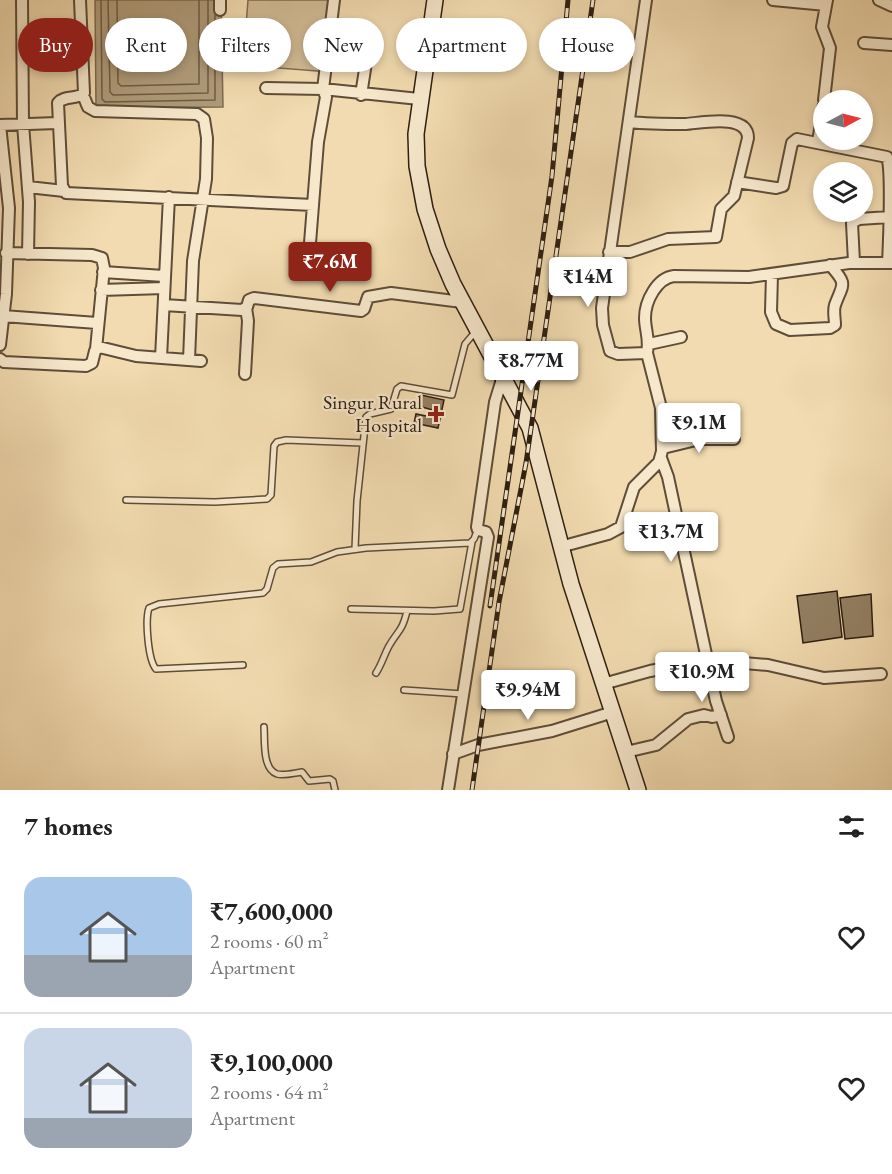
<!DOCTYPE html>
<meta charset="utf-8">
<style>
body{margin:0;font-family:"EB Garamond",serif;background:#f2f2f2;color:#222;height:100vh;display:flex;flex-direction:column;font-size:22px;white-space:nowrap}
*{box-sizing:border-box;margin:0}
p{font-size:20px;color:#767676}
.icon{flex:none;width:33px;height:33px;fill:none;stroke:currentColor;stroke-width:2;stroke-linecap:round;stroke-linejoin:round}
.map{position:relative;height:790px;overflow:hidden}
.details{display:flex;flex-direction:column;background:#fff;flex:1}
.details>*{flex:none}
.guide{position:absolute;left:18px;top:18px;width:856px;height:54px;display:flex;gap:12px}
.needle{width:39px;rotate:83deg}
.fabs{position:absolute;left:813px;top:90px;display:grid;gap:12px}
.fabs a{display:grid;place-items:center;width:60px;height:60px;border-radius:50%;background:#fff;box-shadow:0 3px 9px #0003;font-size:30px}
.price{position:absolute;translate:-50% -51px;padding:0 14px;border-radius:6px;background:#fff;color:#222;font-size:20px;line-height:39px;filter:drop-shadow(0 2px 3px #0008)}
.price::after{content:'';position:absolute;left:50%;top:36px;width:18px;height:14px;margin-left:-9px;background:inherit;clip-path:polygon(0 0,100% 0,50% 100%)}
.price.selected{background:#8f2418;color:#fff}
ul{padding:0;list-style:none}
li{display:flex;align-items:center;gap:18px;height:150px;padding:0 24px}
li+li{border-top:2px solid #e0e0e0}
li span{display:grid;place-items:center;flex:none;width:168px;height:120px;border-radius:18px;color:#555}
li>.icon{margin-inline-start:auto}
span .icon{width:72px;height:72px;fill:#fffc;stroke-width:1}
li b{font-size:26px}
h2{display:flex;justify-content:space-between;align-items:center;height:72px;padding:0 24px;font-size:26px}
.chip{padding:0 21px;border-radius:27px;background:#fff;box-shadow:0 3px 9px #0003;font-size:21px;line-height:54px}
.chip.selected{background:#8f2418;color:#fff}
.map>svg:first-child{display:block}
.green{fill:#d1bb95;stroke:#7f6c52;stroke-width:1.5}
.water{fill:#af9b7a;stroke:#7b6950;stroke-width:1.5}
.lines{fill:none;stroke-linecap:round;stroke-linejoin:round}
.shore{stroke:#6e5c45;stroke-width:1.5}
.building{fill:#938063;stroke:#2d1e10;stroke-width:1.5}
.lane-casing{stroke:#5e4d38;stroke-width:8}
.street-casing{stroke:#5e4d38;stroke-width:14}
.secondary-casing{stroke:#2d1e10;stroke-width:18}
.lane{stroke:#f7e8cc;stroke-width:5}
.street{stroke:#f7e8cc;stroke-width:10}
.secondary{stroke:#f7e8cc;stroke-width:15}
.rail-casing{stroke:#2d1e10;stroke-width:5}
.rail{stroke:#f7e8cc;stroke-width:3;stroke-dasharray:9;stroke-linecap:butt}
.poi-dot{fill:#8f2418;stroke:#f7e8cc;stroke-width:2}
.labels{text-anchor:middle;stroke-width:4.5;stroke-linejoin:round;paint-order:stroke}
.poi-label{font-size:20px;fill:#2d1e10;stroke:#f7e8cc;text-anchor:end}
</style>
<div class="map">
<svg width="892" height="790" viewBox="0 0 892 790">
<rect width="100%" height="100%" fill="#f2dbb0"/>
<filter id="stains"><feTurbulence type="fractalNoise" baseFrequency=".00333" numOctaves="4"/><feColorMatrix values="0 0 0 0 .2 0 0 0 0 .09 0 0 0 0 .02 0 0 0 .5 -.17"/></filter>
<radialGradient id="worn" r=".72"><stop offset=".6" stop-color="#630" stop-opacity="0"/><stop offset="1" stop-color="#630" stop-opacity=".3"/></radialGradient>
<!-- green -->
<path class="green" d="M248,0H334L329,72L243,65Z"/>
<!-- water -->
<path class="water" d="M95,0H221L223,107L96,108Z"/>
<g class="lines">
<!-- shore -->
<path class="shore" d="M101,0L102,99L105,102L215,100V15
M108,0L110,92L113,95L208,93V0
M117,0L118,83L121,86L199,84V0"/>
</g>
<!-- building -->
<path class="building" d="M421,395L444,400L438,428L414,423L416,414L431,417L433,410L418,406Z
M837,591L842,637L803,643L797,596Z
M871,594L873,636L845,639L840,598Z"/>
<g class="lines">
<!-- lane casing -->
<g class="lane-casing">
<path id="lane" d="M126,500L215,502L267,499L271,495L274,446L277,442L286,440L362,443
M355,549L357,501L366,417L370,414L391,409L397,389L401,386L452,395L465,344L476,331
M351,609L434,611L460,609L472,542
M243,665L156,669C148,660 145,620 149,608L159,604L263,593L267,589L273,568L278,564L311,562L337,552L366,548L470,543L474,539L478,529
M376,673C382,664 384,655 389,646C398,630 402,632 407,611
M404,690L463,694
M264,727C265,740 262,769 277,774C284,776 294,773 302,772L309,781L330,779L333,781L335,790"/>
</g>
<!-- street casing -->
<g class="street-casing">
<path id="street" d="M22,0L23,124L29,202L28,254
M80,0L84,93C77,100 64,95 58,103L62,186L66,193L313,205
M220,0V10
M773,0L826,5
M879,0L892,6
M864,43L892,45
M266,88L323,89L419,99
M83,95L88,107L95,111L197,114L204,119L207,138L206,179L193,261L189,360
M361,95L368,50
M824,100L830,48L822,27L827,0
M0,125L9,208L6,294L0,345
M0,125L57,123
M818,142L824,104
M737,182L776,188L783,186L792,143L797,139L887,157C892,169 889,244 888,263
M28,187L64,191
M310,243L318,142L326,97L323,89L334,0
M609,252H630L668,239L716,237L721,209L734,196L748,138C748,113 701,123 686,124C667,124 648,124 629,122
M6,253L92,255L102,258L104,268L96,349
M854,262L852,223L859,219L889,217
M103,272L164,276
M772,274L771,312L776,324L790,330L830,328L835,325C835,318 833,311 835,305C843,283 848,285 830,265
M101,290L164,288
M164,305L242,310L247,307L249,300L254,298L361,311L364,309L368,297L391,293L462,302
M3,316L97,323
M649,344L681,337
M647,352C650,340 645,330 645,318C645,301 657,278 674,276L749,277L849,263H892
M161,358L169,197
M0,359L4,362L86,366L92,363L95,351L99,347L136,356L201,361
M245,374L248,321L246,308
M663,448L700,439H734
M661,458L668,477L716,701L728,737
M560,547L608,534L621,527L634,487L659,462L662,451L661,408L647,353L618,354L610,351L603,325L602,308L646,0
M603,684L650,671L709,660L768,665L824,678L881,674
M626,752L656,745L688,719L704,715L712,717L721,715
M453,754L478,745L552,731L613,712
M448,790L488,537L486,532L478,530L477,527L495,402L503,376"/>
</g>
<!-- secondary casing -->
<g class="secondary-casing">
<path id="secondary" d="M435,0L416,134L417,166L425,209L438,249L453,284L530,428L571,584L638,790"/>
</g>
<!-- lane -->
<use href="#lane" class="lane"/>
<!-- street -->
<use href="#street" class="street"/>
<!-- secondary -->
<use href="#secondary" class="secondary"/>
<!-- rail casing -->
<g class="rail-casing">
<path id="rail" d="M490,606L552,176L568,0
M472,790L499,602L526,463L593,0"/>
</g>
<!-- rail -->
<use href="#rail" class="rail"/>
</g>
<!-- markers -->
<path class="poi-dot" d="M433 405h6v6h6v6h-6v6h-6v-6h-6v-6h6z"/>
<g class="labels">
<!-- poi labels -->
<g class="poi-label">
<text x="422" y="409">Singur Rural<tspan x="422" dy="23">Hospital</tspan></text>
</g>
</g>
<rect width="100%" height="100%" filter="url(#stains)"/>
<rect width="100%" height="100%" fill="url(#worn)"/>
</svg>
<div class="fabs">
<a><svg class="needle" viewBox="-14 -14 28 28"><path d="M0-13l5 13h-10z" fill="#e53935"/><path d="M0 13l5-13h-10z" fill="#767676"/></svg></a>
<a><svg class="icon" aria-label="layers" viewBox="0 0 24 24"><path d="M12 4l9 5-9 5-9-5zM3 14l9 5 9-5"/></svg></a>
</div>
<b class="price selected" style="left:330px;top:293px">₹7.6M</b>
<b class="price" style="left:588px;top:308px">₹14M</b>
<b class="price" style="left:531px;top:392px">₹8.77M</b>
<b class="price" style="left:699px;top:454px">₹9.1M</b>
<b class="price" style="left:671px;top:563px">₹13.7M</b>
<b class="price" style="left:702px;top:703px">₹10.9M</b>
<b class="price" style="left:528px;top:721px">₹9.94M</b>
<div class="guide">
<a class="chip selected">Buy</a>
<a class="chip">Rent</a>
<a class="chip">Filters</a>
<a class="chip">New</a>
<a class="chip">Apartment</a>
<a class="chip">House</a>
</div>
</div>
<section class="details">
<h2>7 homes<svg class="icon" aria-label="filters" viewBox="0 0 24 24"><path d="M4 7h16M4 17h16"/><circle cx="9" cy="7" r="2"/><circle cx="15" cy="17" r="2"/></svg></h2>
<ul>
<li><span style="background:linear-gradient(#a9c7e8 65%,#9aa5b1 0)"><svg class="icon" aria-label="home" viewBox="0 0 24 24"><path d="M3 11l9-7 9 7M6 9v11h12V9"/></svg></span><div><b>₹7,600,000</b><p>2 rooms · 60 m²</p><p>Apartment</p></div><svg class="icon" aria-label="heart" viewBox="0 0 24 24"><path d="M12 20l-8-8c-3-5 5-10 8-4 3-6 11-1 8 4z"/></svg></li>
<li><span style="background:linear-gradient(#c9d6e8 75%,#9aa5b1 0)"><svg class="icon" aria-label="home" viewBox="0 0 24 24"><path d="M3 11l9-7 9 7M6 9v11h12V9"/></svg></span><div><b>₹9,100,000</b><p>2 rooms · 64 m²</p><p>Apartment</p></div><svg class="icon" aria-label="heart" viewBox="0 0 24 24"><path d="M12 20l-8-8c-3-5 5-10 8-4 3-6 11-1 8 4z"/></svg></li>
</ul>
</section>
